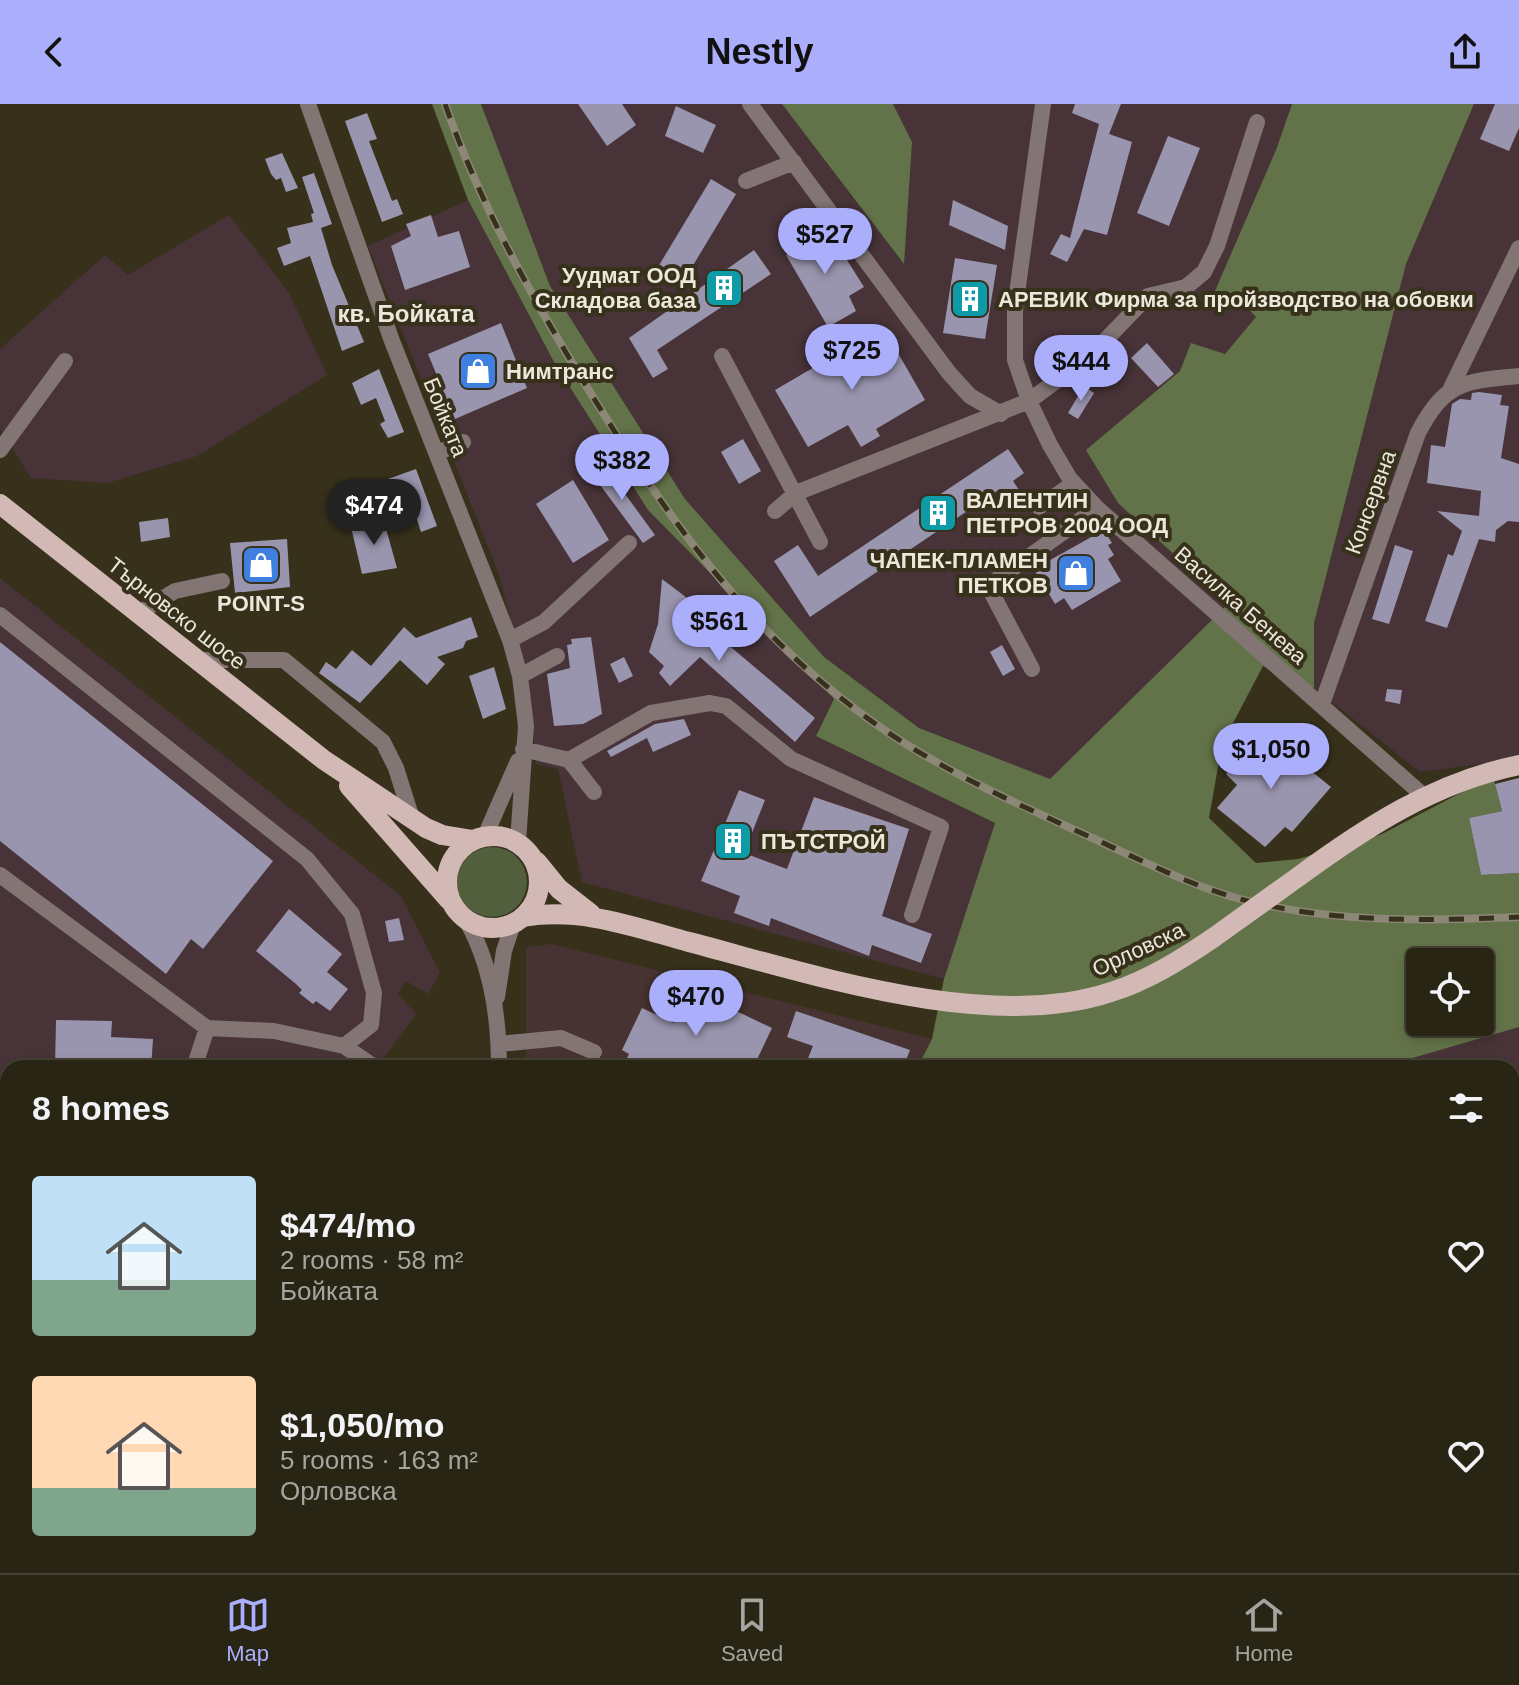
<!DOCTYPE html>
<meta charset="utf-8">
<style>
body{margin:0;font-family:Arial,sans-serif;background:#353122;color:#f1f3f6;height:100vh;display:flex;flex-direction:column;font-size:30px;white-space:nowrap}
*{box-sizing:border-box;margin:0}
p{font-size:26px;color:#a5a5a0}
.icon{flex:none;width:44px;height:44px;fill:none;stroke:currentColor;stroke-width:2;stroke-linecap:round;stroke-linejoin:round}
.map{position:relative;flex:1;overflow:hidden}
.panel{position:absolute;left:0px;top:956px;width:1520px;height:514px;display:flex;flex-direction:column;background:#292515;border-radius:24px 24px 0 0;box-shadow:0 4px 12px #0003,0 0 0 2px #454234}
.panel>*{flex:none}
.tools{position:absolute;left:1406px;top:844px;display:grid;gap:16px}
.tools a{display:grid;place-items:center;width:88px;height:88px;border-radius:8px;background:#292515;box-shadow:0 4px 12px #0003,0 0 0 2px #454234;font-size:40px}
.price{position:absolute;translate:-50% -68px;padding:0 18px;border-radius:28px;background:#abaffb;color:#111;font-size:26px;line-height:52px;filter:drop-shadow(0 2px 4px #0008)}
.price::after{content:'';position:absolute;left:50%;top:48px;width:24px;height:18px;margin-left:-12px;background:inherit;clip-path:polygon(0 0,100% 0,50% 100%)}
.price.active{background:#222;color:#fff}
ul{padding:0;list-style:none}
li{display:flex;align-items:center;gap:24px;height:200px;padding:0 32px}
li span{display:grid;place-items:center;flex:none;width:224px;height:160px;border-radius:8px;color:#555}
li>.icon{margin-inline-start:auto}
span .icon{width:96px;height:96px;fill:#fffc;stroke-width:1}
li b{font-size:34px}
h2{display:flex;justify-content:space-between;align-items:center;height:96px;padding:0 32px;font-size:34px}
header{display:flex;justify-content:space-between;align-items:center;height:104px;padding:0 32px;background:#abaffb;color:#111;font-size:36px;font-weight:700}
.menu{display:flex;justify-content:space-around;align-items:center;height:112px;border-top:2px solid #454234;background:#292515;font-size:22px;color:#a5a5a0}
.menu a{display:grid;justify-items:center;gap:4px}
.menu .active{color:#abaffb}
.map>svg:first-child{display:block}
.commercial{fill:#473331}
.industrial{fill:#473338}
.green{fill:#525f3d}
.forest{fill:#637349;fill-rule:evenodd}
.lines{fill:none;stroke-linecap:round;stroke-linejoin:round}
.river{stroke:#2f7072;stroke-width:28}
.building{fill:#9a95ae}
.minor{stroke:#827573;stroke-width:16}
.major{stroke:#d3b9b5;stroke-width:20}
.rail-casing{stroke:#8c8776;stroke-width:8}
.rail{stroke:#37311c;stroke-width:5;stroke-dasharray:15;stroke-linecap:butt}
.major-bridge{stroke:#d3b9b5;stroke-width:20}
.labels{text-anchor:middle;stroke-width:8;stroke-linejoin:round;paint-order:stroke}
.poi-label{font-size:22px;font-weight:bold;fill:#ebe8db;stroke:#37311c;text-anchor:start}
.street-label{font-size:22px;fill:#ebe8db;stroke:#37311c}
.neighbourhood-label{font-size:24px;font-weight:bold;fill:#ebe8db;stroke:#37311c}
</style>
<header><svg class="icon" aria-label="back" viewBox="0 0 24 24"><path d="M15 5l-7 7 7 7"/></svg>Nestly<svg class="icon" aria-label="share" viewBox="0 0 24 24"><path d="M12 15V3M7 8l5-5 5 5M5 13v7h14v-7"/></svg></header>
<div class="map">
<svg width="1519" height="1469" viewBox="0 0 1519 1469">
<rect width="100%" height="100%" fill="#37311c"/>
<!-- commercial -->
<path class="commercial" d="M551,840L789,899L932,935L917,964H526V843Z"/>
<!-- industrial -->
<path class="industrial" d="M481,0H782L903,159L912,38L893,0H1292L1276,46L1216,187L1237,193L1256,213L1225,250L1191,240L1180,267L1087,346L1118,399L1228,499L1050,676L919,624L824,553L685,395L550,182Z
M1474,0H1519V655L1420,668L1314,584V519L1406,160Z
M468,96L554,258L648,406L834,595L816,632L995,719L944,875L582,778L558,665L536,660L529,583L498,468L368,142Z
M229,111L289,189L327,271L197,352L107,379L31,374L0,325V245L105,151L128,171Z
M0,474L401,792L440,869L428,890L406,877L398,890L416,910L376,964H8V1462H459L460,1469H0Z
M1519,922V1469H574L573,1462H1512V964H1370Z"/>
<!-- green -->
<path class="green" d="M457 778a35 35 0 1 1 70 0a35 35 0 1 1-70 0Z"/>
<!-- forest -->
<path class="forest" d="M432,0H481L550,182L685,395L824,553L919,624L1050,675L1228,500L1118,399L1086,346L1180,267L1191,239L1225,250L1256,213L1237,193L1215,187L1276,46L1292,0H1474L1406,160L1314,519V584L1263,562L1222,640L1209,714L1256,759L1298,755L1380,731L1493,672L1502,707L1469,714L1481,771L1519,769V923L1378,964H917L932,935L944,875L995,719L816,632L834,595L648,406L554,258L468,96ZM1420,858H1480V918H1420Z
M782,0H893L912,38L904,160Z"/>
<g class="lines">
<!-- river -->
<path class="river" d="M1512,1437L1519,1434
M1426,1469L1445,1462"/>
</g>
<!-- building -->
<path class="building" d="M578,0H622L636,21L607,42Z
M1075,0H1121L1109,30L1132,38L1107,131L1084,125L1067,158L1050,150L1061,130L1070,134L1099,20L1072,9Z
M1495,0H1519V24L1509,47L1480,35Z
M676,2L716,21L703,49L665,32Z
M367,9L377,35L369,37L392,97L397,95L403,110L382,118L345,17Z
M1168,32L1200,44L1169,122L1137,109Z
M282,49L298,84L286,88L281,74L276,76L271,70L265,55Z
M314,69L332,120L321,124L332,161L364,238L342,247L310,152L284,162L277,144L291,139L287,124L313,118L311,110L314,109L302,73Z
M711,75L736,90L683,178L658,163Z
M953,96L1008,122L1005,146L949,121Z
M431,111L438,133L459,127L470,163L405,186L391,142L411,132L406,120Z
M828,126L864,183L849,192L856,207L828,223L786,151L791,148L785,139L798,130L805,141Z
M754,146L771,170L657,246L668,265L653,274L629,234Z
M955,154L997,161L985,235L943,229Z
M501,219L527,284L455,315L428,250Z
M883,223L925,296L876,325L880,332L861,343L848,321L808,343L775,286Z
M1147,239L1174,270L1158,283L1131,254Z
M379,265L404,328L388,334L380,320L385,317L376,294L361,301L352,279Z
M1084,282L1094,289L1078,315L1068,309Z
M1479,288L1502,291L1500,301L1509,302L1501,354L1519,360V418L1508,417L1496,426L1495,438L1479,435L1447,524L1425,517L1448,450L1453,452L1462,427L1437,407L1479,412L1481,387L1427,379L1431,341L1445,343L1452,300L1460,295L1471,296L1472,289Z
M743,335L761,367L739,380L721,348Z
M1008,345L1024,369L1013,377L1025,395L1009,406L997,387L810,513L774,457L798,441L818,472Z
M601,357L655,431L643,439L589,366Z
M416,365L437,422L421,428L412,400L397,404L388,375Z
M573,376L609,436L573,459L536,400Z
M168,414L170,433L141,438L139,418Z
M383,414L397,464L362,470L351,423Z
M1104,426L1112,439L1108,441L1114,451L1108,455L1121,477L1072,506L1064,494L1055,500L1034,465Z
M287,435L290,483L235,489L230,439Z
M1395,441L1413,447L1389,520L1372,515Z
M662,475L691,497L687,506L815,614L795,638L700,553L670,582L659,569L664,562L649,548L658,520Z
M471,513L478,533L466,537L463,544L437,553L445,560L427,581L400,556L360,599L319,569L326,558L336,565L352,546L371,562L404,523L416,534Z
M591,533L602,610L583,620L554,622L547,570L570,564L567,541L572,540L571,535Z
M0,538L273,757L203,845L191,835L166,870L0,737Z
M1002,541L1015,565L1003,572L990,548Z
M624,553L633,572L619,579L610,560Z
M494,563L506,605L483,615L469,572Z
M1387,585L1402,586L1400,600L1385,597Z
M684,615L691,631L653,648L647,634L611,653L607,647L655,620Z
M1264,629L1331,683L1292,728L1285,723L1265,743L1217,704L1237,681L1226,670Z
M1519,674V769L1481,771L1469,714L1502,707L1495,680Z
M739,686L765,696L744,749L787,765L814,693L909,725L882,812L932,830L921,859L872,841L869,852L771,814L769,822L734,809L740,792L701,777Z
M289,805L342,850L327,868L348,885L330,907L316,897L313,900L299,889L302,886L296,880L256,847Z
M399,814L404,836L389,838L385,817Z
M690,885L772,924L753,964H622L629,950L622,946L642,904L674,919Z
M796,907L910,946L903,964H804L813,942L787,933Z
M56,916L112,917L111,933L153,935L151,964H55Z"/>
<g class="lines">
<!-- minor -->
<path class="minor" d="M308,0L392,237L510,536L520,572L526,622L518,738
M750,0L949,269L970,292L1001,310
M1043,0L1015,204V256L1029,297L1050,341L1070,375L1097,404L1425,693
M746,77L794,58
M722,252L820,438
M1451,284L1519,144
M0,346L65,257
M437,349L463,338
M1039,403L1074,379
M775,407L796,389L1029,297L1090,252L1148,192L1186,183L1204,168L1217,142L1257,18
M139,509L175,487L222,477
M0,511L307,755L352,810L374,889L371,921L344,942
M510,536L544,518L629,439
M198,556H284L383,638L396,664L412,715
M1032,565L988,482L1097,404
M520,572L557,552
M1322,600L1418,329C1445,278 1463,277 1519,272
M523,645L569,656L651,609L710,599L726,602L791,655L941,723L912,811
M569,656L594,688
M485,732L518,657
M0,771L207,924L274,927L344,942L376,964
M466,816C492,861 499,913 499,964
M497,893L504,847L513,820
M499,940L561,934L594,948
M194,964L207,924
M0,1132L8,1133
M1512,1173H1519
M466,1462L467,1469
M505,1462L506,1469
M133,1469V1462"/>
<!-- major -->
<path class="major" d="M0,400L324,656L426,724L442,731L473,736
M349,682L449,796
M447 778a46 46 0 1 1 92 0a46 46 0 1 1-92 0Z
M537,758L559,785L591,810
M1298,773C1366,723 1435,678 1519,661
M523,813C581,803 634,823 689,838C812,870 988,929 1111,888C1147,877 1182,855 1213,834"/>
<!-- rail casing -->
<g class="rail-casing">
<path id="rail" d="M445,0C480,100 530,190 585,280C664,409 745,526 870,616C938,665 1013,698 1088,732C1139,755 1190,782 1244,796C1333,819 1428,817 1519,813"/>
</g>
<!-- rail -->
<use href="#rail" class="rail"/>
<!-- major-bridge -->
<path class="major-bridge" d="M1213,834L1298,773"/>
</g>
<!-- icons -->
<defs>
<g id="building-square" transform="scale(2)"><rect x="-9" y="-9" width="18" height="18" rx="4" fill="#0f9aa8" stroke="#37311c"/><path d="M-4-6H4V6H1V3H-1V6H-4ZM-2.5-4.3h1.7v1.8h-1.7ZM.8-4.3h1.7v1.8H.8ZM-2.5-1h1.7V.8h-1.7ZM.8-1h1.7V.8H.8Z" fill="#fff"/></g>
<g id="shop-square" transform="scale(2)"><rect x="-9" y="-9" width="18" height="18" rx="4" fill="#3f7fe0" stroke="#37311c"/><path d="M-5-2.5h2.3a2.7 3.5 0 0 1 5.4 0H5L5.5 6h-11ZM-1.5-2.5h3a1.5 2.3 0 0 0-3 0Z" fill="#fff"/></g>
</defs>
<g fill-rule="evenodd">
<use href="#building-square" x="724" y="184"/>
<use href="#building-square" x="970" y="195"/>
<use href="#shop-square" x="478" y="267"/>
<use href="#building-square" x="938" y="409"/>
<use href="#shop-square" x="261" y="461"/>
<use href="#shop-square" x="1076" y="469"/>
<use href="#building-square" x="733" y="737"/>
</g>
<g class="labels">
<!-- poi labels -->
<g class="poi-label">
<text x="696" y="179" text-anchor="end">Уудмат ООД<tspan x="696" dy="25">Складова база</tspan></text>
<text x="998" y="203">АРЕВИК Фирма за пройзводство на обовки</text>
<text x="506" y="275">Нимтранс</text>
<text x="966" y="404">ВАЛЕНТИН<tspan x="966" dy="25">ПЕТРОВ 2004 ООД</tspan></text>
<text x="1048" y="464" text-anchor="end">ЧАПЕК-ПЛАМЕН<tspan x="1048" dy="25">ПЕТКОВ</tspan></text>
<text x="261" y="507" text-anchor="middle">POINT-S</text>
<text x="761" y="745">ПЪТСТРОЙ</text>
</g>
<!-- street labels -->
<g class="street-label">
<text transform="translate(446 313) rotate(68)" y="8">Бойката</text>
<text transform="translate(1370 398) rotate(-70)" y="8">Консервна</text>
<text transform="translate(1241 501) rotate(41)" y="8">Василка Бенева</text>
<text transform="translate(177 509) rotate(38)" y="8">Търновско шосе</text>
<text transform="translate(1138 845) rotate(-25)" y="8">Орловска</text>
</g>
<!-- neighbourhood labels -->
<g class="neighbourhood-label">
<text x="406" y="218">кв. Бойката</text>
</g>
</g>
</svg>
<div class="tools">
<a><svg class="icon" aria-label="locate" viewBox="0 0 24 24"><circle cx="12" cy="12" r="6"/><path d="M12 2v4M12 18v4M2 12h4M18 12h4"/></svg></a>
</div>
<b class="price" style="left:825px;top:172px">$527</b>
<b class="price" style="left:852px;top:288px">$725</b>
<b class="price" style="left:1081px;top:299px">$444</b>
<b class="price" style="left:622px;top:398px">$382</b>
<b class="price active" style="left:374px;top:443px">$474</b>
<b class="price" style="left:719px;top:559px">$561</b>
<b class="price" style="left:1271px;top:687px">$1,050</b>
<b class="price" style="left:696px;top:934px">$470</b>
<section class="panel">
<h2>8 homes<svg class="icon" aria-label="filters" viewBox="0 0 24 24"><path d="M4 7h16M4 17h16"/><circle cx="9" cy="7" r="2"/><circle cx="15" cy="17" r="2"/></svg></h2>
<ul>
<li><span style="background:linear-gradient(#bfe0f5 65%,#7fa58c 0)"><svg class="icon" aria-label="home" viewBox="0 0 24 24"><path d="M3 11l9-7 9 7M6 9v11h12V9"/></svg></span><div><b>$474/mo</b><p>2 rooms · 58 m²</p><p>Бойката</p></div><svg class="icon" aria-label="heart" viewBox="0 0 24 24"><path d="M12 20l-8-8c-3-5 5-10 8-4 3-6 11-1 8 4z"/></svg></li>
<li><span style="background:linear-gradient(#ffd9b3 70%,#7fa58c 0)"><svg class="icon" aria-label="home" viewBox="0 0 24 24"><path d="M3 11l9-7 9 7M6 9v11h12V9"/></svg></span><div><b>$1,050/mo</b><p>5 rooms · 163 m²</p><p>Орловска</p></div><svg class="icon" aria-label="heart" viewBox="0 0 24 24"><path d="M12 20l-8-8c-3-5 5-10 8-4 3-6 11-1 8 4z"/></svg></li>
</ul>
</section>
</div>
<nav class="menu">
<a class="active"><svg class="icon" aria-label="map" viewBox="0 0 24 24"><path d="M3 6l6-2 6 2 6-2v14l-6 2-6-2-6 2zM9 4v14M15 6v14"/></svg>Map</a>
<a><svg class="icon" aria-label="saved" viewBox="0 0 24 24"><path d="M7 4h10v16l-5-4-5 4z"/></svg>Saved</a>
<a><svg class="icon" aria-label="home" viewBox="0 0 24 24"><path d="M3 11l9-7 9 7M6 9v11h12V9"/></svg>Home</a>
</nav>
